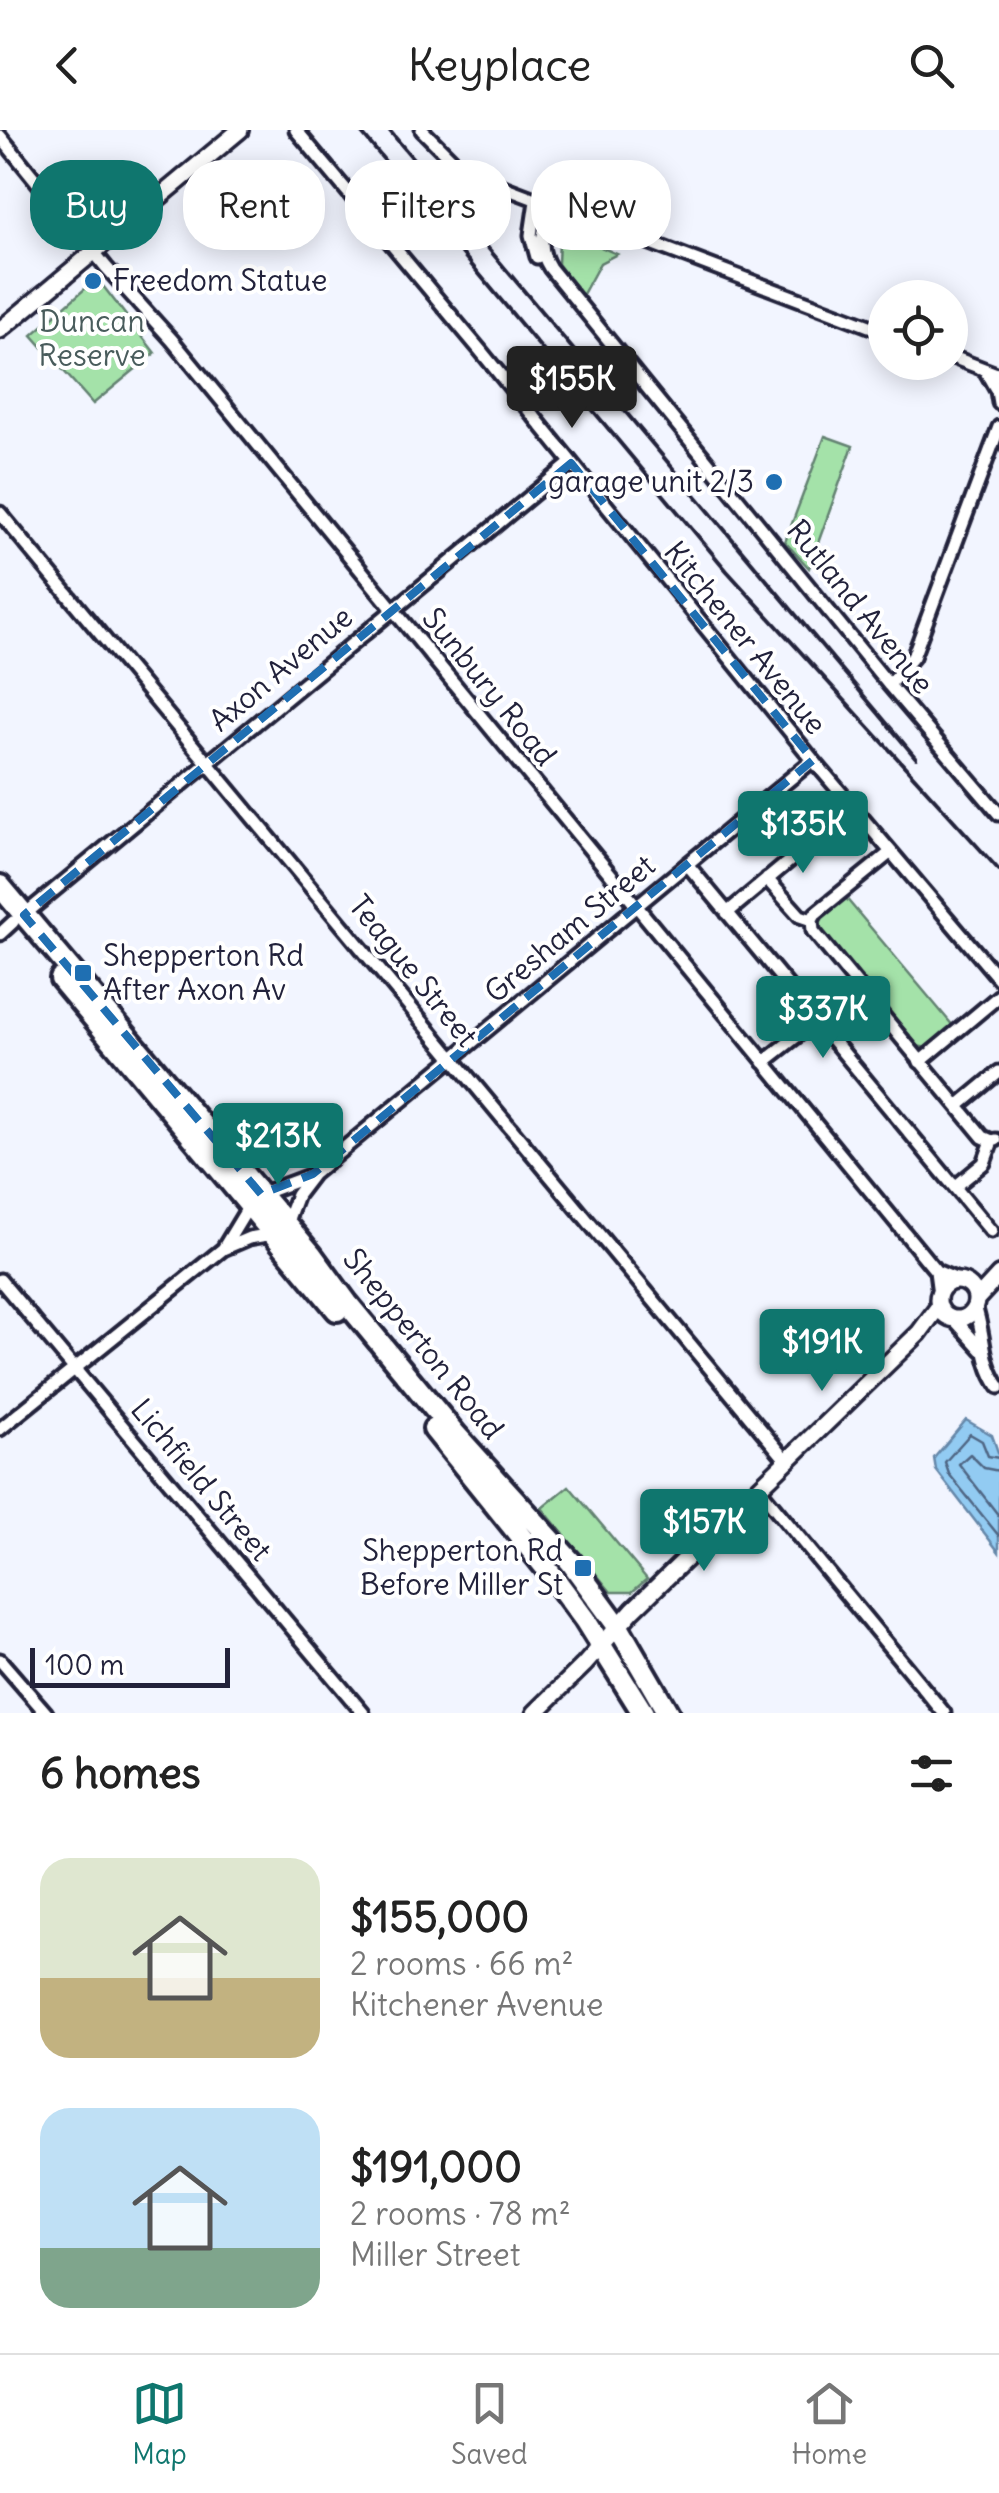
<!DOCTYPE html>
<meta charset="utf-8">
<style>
body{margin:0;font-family:Delius,sans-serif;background:#f6f6f6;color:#222;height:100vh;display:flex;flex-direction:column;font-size:38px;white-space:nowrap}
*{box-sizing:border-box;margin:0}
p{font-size:32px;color:#767676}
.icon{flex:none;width:55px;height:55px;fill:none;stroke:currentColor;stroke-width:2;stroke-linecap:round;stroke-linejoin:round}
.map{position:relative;height:1583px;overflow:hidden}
.side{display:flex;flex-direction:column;background:#fff;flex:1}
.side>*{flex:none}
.hud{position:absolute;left:30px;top:30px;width:940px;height:90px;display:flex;gap:20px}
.tools{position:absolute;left:868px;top:150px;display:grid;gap:20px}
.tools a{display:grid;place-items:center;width:100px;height:100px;border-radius:50%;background:#fff;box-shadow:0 5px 25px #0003;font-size:50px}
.scale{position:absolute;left:30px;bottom:25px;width:200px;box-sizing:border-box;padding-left:10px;border:5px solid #22223b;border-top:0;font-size:28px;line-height:35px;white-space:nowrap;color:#22223b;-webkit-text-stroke:8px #fff;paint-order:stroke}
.price{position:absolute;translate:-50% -85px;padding:0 22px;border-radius:10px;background:#0f766e;color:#fff;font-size:32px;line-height:65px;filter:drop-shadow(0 2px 5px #0008)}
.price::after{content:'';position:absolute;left:50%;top:60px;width:30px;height:22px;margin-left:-15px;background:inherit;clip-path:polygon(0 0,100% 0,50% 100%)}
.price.active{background:#222;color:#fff}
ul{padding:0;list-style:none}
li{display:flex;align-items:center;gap:30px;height:250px;padding:0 40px}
li span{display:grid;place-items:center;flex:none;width:280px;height:200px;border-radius:30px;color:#555}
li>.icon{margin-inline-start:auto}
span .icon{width:120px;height:120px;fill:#fffc;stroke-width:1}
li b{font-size:42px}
h2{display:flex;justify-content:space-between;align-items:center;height:120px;padding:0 40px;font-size:42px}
.pill{padding:0 35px;border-radius:40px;background:#fff;box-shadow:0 5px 25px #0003;font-size:35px;line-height:90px}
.pill.active{background:#0f766e;color:#fff}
header{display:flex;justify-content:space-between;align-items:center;height:130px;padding:0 40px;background:#fff;font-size:45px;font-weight:600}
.tab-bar{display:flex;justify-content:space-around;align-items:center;height:140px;border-top:2px solid #e0e0e0;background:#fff;font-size:28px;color:#767676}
.tab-bar a{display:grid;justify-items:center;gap:5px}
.tab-bar .active{color:#0f766e}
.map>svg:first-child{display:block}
.green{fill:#a4e2a9;stroke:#638272;stroke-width:2.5}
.water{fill:#92cbf2;stroke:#6587a9;stroke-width:2.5}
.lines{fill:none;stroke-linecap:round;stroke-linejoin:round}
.shore{stroke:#4f6684;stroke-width:2.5}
.street-casing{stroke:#22223b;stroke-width:19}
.secondary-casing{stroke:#22223b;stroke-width:22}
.highway-casing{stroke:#22223b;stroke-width:28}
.street{stroke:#fff;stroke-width:11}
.secondary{stroke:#fff;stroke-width:15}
.highway{stroke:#fff;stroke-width:20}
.rail{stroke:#22223b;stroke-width:4}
.marked{fill:none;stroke:#1f6fb2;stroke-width:8;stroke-dasharray:20 12;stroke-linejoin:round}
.poi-dot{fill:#1f6fb2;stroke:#fff;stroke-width:4}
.labels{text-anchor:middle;stroke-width:8;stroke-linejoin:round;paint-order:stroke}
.poi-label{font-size:30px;fill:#22223b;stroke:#fff;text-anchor:start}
.park-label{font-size:30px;fill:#495c5c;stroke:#fff}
.street-label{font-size:30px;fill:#22223b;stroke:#fff}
</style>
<header><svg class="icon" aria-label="back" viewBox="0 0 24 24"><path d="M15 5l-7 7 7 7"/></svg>Keyplace<svg class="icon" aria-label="search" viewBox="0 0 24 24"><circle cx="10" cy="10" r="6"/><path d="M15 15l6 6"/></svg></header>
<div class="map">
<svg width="999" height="1583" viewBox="0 0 999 1583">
<rect width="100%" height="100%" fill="#f2f5ff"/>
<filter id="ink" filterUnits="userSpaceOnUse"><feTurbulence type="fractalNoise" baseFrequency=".01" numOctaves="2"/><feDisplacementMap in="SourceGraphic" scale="20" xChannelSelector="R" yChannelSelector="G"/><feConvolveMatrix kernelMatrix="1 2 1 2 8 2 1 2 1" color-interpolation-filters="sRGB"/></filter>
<g filter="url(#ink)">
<!-- green -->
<path class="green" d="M564,101L617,124L600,133L582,166L558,134L559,110Z
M103,156L155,223L93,274L32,205L87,157Z
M825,306L853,316L809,438L785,412Z
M845,767L954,897L928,918L916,916L819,800L821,788Z
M569,1356L647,1449L632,1462H611L542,1378Z"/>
<!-- water -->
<path class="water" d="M966,1290L992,1305L999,1325V1422L936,1340L934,1328Z"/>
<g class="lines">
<!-- shore -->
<path class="shore" d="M999,1328L988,1326L982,1311L970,1304L945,1332L949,1344L999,1406
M999,1341L984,1338L970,1324L959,1334L999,1386"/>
<!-- street casing -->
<g class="street-casing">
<path id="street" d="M296,0L480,220L813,630L999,849
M422,0L464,42L885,202
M0,6L106,137L172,210L936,1141L960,1151
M536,71L531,105L537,127
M556,78C542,99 536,116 550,138L889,555L999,684
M950,226L999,245
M985,240L997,261L999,273
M0,383L787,1331
M889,555L913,527L999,297
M687,734L991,1101
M767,749L800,786L812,790L813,801L983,1007L992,1011
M727,783L853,678
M24,785L571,333
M812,790L816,783L891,722
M0,804L13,792
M764,932L858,858
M920,932L999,866
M958,976L999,942
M955,1057L984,1033L992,1011L996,1010
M261,1064L309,1046
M286,1094L297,1065L313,1044L813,630
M223,1119L249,1108L273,1104
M936,1141L939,1164
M0,1150L363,1583
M975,1176C985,1205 981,1231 999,1257
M954,1189L982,1220
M0,1299L223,1119L249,1076
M760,1360L944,1583
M0,1530L46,1583"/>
</g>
<!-- secondary casing -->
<g class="secondary-casing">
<path id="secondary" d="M0,200L240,0
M938 1170a19 19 0 1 1 38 0a19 19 0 1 1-38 0Z
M976,1170L999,1145
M535,1583L584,1535L633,1480L919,1203L939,1176"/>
</g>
<!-- highway casing -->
<g class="highway-casing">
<path id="highway" d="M0,756L311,1124L347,1173L456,1305L571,1432L617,1495L668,1583
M61,849L337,1180
M434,1299L554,1448L585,1490L643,1583"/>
</g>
<!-- street -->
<use href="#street" class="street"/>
<!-- secondary -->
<use href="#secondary" class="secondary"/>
<!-- highway -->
<use href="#highway" class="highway"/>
<!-- rail -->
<path class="rail" d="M359,0L727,441L999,740
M389,0L916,628"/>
</g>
</g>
<!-- marked area -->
<path class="marked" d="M571,333L813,630L313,1044L261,1064L24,785Z"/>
<!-- markers -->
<g class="poi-dot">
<circle cx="93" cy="151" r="10"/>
<circle cx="774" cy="352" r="10"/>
<rect x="73" y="833" width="20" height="20" rx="5"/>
<rect x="573" y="1428" width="20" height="20" rx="5"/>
</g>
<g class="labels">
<!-- poi labels -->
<g class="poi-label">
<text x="113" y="161">Freedom Statue</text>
<text x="754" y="362" text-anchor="end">garage unit 2/3</text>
<text x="103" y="836">Shepperton Rd<tspan x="103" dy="34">After Axon Av</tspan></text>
<text x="563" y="1431" text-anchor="end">Shepperton Rd<tspan x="563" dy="34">Before Miller St</tspan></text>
</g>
<!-- park labels -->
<g class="park-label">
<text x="92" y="202">Duncan<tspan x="92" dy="34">Reserve</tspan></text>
</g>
<!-- street labels -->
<g class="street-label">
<text transform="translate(860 477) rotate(51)" y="10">Rutland Avenue</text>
<text transform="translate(745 508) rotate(51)" y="10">Kitchener Avenue</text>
<text transform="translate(281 539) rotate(-40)" y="10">Axon Avenue</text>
<text transform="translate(489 557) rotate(51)" y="10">Sunbury Road</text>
<text transform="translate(570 799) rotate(-40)" y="10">Gresham Street</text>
<text transform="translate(413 841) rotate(51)" y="10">Teague Street</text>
<text transform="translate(423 1214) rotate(51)" y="10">Shepperton Road</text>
<text transform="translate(201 1350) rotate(50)" y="10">Lichfield Street</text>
</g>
</g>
</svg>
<div class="tools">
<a><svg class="icon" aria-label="locate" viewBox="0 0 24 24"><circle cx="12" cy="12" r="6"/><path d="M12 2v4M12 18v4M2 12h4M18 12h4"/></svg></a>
</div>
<div class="scale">100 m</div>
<b class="price active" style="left:572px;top:301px">$155K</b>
<b class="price" style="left:803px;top:746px">$135K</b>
<b class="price" style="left:823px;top:931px">$337K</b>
<b class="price" style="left:278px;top:1058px">$213K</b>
<b class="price" style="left:822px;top:1264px">$191K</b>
<b class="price" style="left:704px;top:1444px">$157K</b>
<div class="hud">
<a class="pill active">Buy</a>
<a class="pill">Rent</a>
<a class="pill">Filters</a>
<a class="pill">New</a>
</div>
</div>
<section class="side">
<h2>6 homes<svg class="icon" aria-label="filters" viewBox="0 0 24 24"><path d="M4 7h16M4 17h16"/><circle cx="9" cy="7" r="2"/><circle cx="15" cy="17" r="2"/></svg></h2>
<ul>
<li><span style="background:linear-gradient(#dfe7d0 60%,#c2b280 0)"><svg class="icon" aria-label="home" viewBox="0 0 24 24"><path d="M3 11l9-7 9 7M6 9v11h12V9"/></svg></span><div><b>$155,000</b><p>2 rooms · 66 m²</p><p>Kitchener Avenue</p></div></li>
<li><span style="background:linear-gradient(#bfe0f5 70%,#7fa58c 0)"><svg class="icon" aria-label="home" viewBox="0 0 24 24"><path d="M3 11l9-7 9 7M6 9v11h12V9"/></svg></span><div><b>$191,000</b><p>2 rooms · 78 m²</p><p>Miller Street</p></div></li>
</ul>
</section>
<nav class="tab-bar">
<a class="active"><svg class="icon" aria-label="map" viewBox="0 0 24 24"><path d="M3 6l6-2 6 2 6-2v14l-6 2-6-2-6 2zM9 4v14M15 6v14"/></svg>Map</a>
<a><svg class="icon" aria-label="saved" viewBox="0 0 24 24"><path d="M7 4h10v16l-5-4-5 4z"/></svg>Saved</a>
<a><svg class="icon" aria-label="home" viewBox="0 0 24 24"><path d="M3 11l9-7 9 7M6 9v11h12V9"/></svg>Home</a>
</nav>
